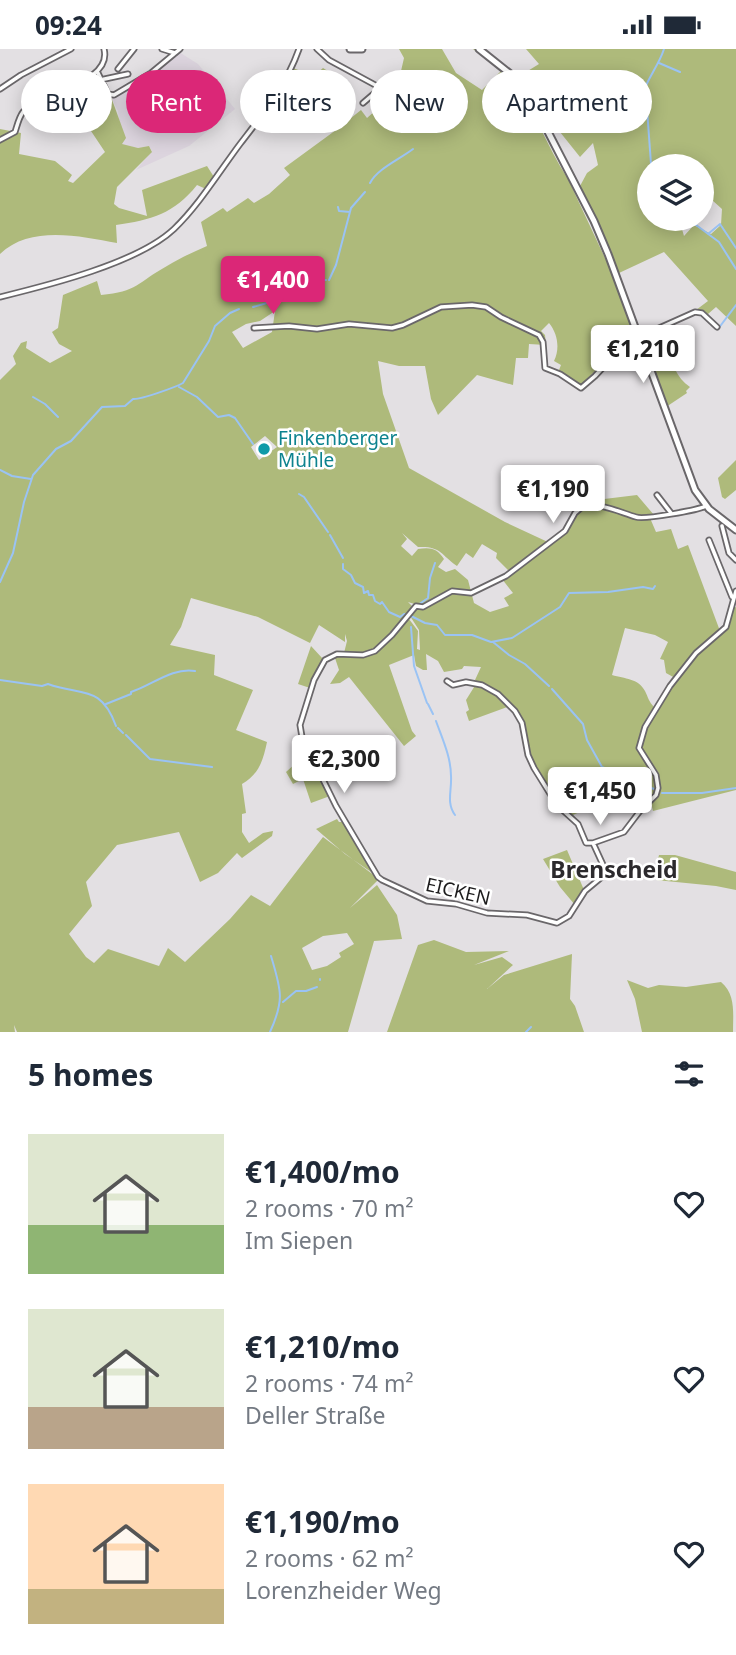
<!DOCTYPE html>
<meta charset="utf-8">
<style>
body{margin:0;font-family:"Noto Sans",sans-serif;background:#f2f2f3;color:#1f2937;height:100vh;display:flex;flex-direction:column;font-size:26px;white-space:nowrap}
*{box-sizing:border-box;margin:0}
p{font-size:23px;color:#747a83}
.icon{flex:none;width:38px;height:38px;fill:none;stroke:currentColor;stroke-width:2;stroke-linecap:round;stroke-linejoin:round}
.map{position:relative;height:983px;overflow:hidden}
.details{display:flex;flex-direction:column;background:#fff;flex:1}
.details>*{flex:none}
.guide{position:absolute;left:21px;top:21px;width:695px;height:63px;display:flex;gap:14px}
.fabs{position:absolute;left:637px;top:105px;display:grid;gap:14px}
.fabs a{display:grid;place-items:center;width:77px;height:77px;border-radius:50%;background:#fff;box-shadow:0 4px 18px #0003;font-size:35px}
.price{position:absolute;translate:-50% -60px;padding:0 16px;border-radius:7px;background:#fff;color:#222;font-size:23px;line-height:46px;filter:drop-shadow(0 2px 4px #0008)}
.price::after{content:'';position:absolute;left:50%;top:42px;width:21px;height:16px;margin-left:-10px;background:inherit;clip-path:polygon(0 0,100% 0,50% 100%)}
.price.on{background:#db2777;color:#fff}
ul{padding:0;list-style:none}
li{display:flex;align-items:center;gap:21px;height:175px;padding:0 28px}
li span{display:grid;place-items:center;flex:none;width:196px;height:140px;border-radius:0px;color:#555}
li>.icon{margin-inline-start:auto}
span .icon{width:84px;height:84px;fill:#fffc;stroke-width:1}
li b{font-size:30px}
h2{display:flex;justify-content:space-between;align-items:center;height:84px;padding:0 28px;font-size:30px}
.tag{padding:0 24px;border-radius:32px;background:#fff;box-shadow:0 4px 18px #0003;font-size:24px;line-height:63px}
.tag.on{background:#db2777;color:#fff}
.status{display:flex;justify-content:space-between;align-items:center;height:49px;padding:0 35px;background:#fff;direction:ltr}
.status svg{height:19px;fill:currentColor}
.map>svg:first-child{display:block}
.built{fill:#dcd4de}
.green{fill:#aeba7b;fill-rule:evenodd}
.lines{fill:none;stroke-linecap:round;stroke-linejoin:round}
.stream{stroke:#9ac3f4;stroke-width:2}
.minor-casing{stroke:#6a676a;stroke-width:7}
.major-casing{stroke:#6a676a;stroke-width:9}
.minor{stroke:#fff;stroke-width:3.5}
.major{stroke:#fff;stroke-width:5}
.culture-dot{fill:#0f9aa8;stroke:#fff;stroke-width:2.5}
.labels{text-anchor:middle;stroke-width:5;stroke-linejoin:round;paint-order:stroke}
.culture-label{font-size:19px;fill:#0d838f;stroke:#fff;text-anchor:start}
.street-label{font-size:19px;fill:#1d1c1d;stroke:#fff}
.quarter-label{font-size:23px;font-weight:bold;fill:#2c2a2d;stroke:#fff}
</style>
<div class="status"><b>09:24</b><svg viewBox="0 0 49 12"><path d="M0 12V9h3v3zM5 12V6h3v6zM10 12V3h3v9zM15 12V0h3v12zM26 1h20v11H26zM47 4h2v5h-2z"/></svg></div>
<div class="map">
<svg width="736" height="983" viewBox="0 0 736 983">
<rect width="100%" height="100%" fill="#e3e0e3"/>
<!-- built -->
<path class="built" d="M179,3L198,15L235,60L189,97L136,121L152,102L149,97L138,99L121,96L118,62L111,48Z"/>
<!-- green -->
<path class="green" d="M399,0H442L456,24L482,41L501,22L511,30L473,0H477L521,38L562,112L560,115L526,47L512,31C535,61 547,98 568,130L562,117L565,120L606,205L568,130L605,209L607,206L634,280L633,283L629,272L632,285L581,336L559,321L561,316L554,312C560,300 558,285 549,274L541,282L545,286L546,296L529,295L528,309H516L513,336L477,326L438,366L431,350L425,317H399L378,312L383,345L409,419L505,473L550,494L565,483L579,460C603,449 627,473 650,469L656,483L671,480L678,500L688,496L720,582L694,602L675,629L666,624L664,611L660,610L668,593L655,586L625,579L612,626C625,630 638,629 645,642C648,648 649,653 654,658L637,696C641,715 659,716 656,743L638,763C612,757 595,755 571,767C554,752 534,728 528,705C525,691 526,677 517,664C507,648 489,641 475,631L481,618L464,617L462,620L444,623L438,612L426,605L427,621H423L416,617L414,606L389,616L412,682L416,687L404,697L349,628L340,634L330,635L339,621L334,606L370,605L379,599L409,570L418,582L417,600L420,601L419,581L410,567L415,560L424,558L408,553L412,557L411,562C391,588 381,608 344,604L347,592L345,585V593L319,576L310,594L258,568L191,549L181,578L170,596L215,606L214,626L253,641L236,681L267,693C263,712 259,725 242,735L246,764L242,765V783L249,794L263,784L273,782L272,787L242,809L237,804L218,824L200,833L179,783L117,796L86,833L92,857L69,885L86,908L94,914L108,900L159,917L168,899L185,913L230,870L251,846L270,857L323,788L379,830L350,859L377,836L397,866L402,890L374,892L348,983H17L14,976L15,983H0V331L16,315L13,307L21,294L27,292L26,299L50,314L72,302L59,295L52,283L58,279L63,246L97,232L101,246C137,243 138,233 167,217C180,209 193,203 207,197L201,173L223,159L227,163L248,149L254,154L269,145L290,126L284,119L336,81L322,60L295,59L283,70L294,49L281,43L293,19L314,27L323,19L334,26L322,37L351,69L361,61L367,69L411,30L401,22L404,9ZM275,262L272,283L243,299L232,283L246,275L260,272ZM265,387L277,398L259,411L251,398ZM402,484L418,498C441,497 440,505 457,517L466,504L473,509L482,495L497,504L496,509L510,523L522,514L502,530L513,544L504,549L509,557L490,563L474,554L468,531L455,520L446,523L438,518L444,510C437,499 430,498 418,500L412,507L401,497L407,490ZM347,884L354,895L339,904L341,908L327,917L312,921L302,899L323,887Z
M526,0H736V277L716,258L708,265L696,261L708,252L664,203L619,224L638,277L636,276L610,205L612,202L608,201L571,125L580,137L587,124L598,116L593,94L580,108L552,73L543,67L518,28L539,15ZM649,117H702V142L722,160L721,176L711,185L694,176L684,187L679,170H649Z
M104,46L111,48L126,89L122,95L138,99L149,97L152,103L117,138L114,155L119,159L147,167L142,141L207,117L214,128L206,140L197,136C174,165 151,171 116,176L117,194C79,187 30,176 0,205V80L21,84L19,105L55,112L72,126L68,132L73,134L105,103L77,61L96,48Z
M643,292L649,302L667,296C671,312 676,329 690,338L686,342L687,344L666,358Z
M736,411V441L725,450L722,448L718,429Z
M637,446L654,466L642,469L587,455L588,452Z
M736,558V741L653,762L651,754L658,747L659,725L641,699C642,669 677,627 698,606C717,587 728,588 733,559Z
M311,597L323,610L310,639L298,635Z
M476,635L490,641L510,657L469,672L466,663L469,661L466,651Z
M308,703L330,747L311,754L303,730L293,735L286,723Z
M337,770L339,773H344L374,825L345,805L316,780Z
M567,801L584,841L575,856L560,838L543,810Z
M659,806H675L736,823V841L716,837L656,831L655,822Z
M434,891L466,903L509,902L474,916L502,908L513,916L487,940L504,926L572,905L570,950L575,957L584,983H387L418,896Z
M627,931L648,939L659,936L686,938L721,933C736,945 733,965 733,983H642L635,950Z"/>
<g class="lines">
<!-- stream -->
<path class="stream" d="M659,14L680,23
M651,115L647,60L645,53L641,51C645,31 658,19 664,0
M370,134C377,120 400,110 413,100
M338,158L339,162L350,163
M688,170L719,193L736,220
M708,185L720,175L736,199
M329,231L336,216L351,159L365,143
M253,258L284,249L293,242L295,232L326,231
M718,280L736,256
M179,338L197,348L218,368L229,366L235,369L253,395
M33,348L45,355L58,368
M0,421L12,427L31,430
M299,445L304,448L328,483
M330,486L343,509
M343,515V520L351,526L355,534L363,538L364,544L368,542L369,546H373L375,552L380,555L382,553L389,563L400,568L404,565L408,566
M0,533L13,504L24,453L33,426L56,400L71,392L102,358L125,357L133,350C140,351 176,338 183,334L209,292L215,277L230,264L239,260
M418,556L428,549L430,529L435,514
M411,567L425,574L437,576L445,586H472L491,593L512,589L560,558L569,544L608,543L643,538L653,540L655,537
M411,578L414,617L427,654
M493,593L509,606L525,615L549,637
M0,631L42,637L48,635C81,647 101,635 116,677
M552,640L583,675L587,691L602,718L654,740
M106,655L131,645V643C151,637 172,618 195,622
M428,655L433,665
M436,672C442,689 451,708 451,727C452,741 446,754 455,766
M118,679L123,684
M126,686L150,710L212,718
M662,744H702L736,739
M320,930V931
M283,953L296,942H306L317,938
M270,983C285,950 281,941 271,907
M526,983L531,978"/>
<!-- minor casing -->
<g class="minor-casing">
<path id="minor" d="M162,0L175,4
M317,0L329,11L377,37V42L363,54
M118,20L134,0
M98,24L108,45L114,46L151,24L180,0
M100,31L128,25
M0,40L21,26L71,0
M0,91L15,83C17,77 19,68 23,63C41,41 113,35 104,0
M0,248C49,236 138,214 174,180C199,156 219,123 240,95C263,65 286,37 299,0
M254,279L289,277L317,280L349,275L392,279L403,276L441,258L472,256L486,258L501,268L539,286L543,293L545,319L560,325L581,339L595,327L637,282
M639,288L695,263L702,264L717,278
M657,446L671,464
M722,477L729,504L736,511
M709,491L732,548
M447,632L453,636L466,633L482,636L498,645L515,662L522,674L528,706L534,719L557,756L578,775L586,794H593L624,783L640,762L656,746L658,739L656,726L639,699L645,678L670,637L696,604L726,578L736,542
M593,794L604,818L603,827L585,842L569,867L557,874L527,866L487,864L456,855L427,852L382,831L378,828L336,757L302,688L300,676L314,631L325,611L337,605L363,606L375,602L392,586L416,557L423,558L452,542L471,544L506,527L565,482L575,464L583,457C602,454 619,463 636,468C644,471 698,461 706,457"/>
</g>
<!-- major casing -->
<g class="major-casing">
<path id="major" d="M350,0H362
M479,0L518,31L528,44L594,172L608,205L695,441L709,460L736,481"/>
</g>
<!-- minor -->
<use href="#minor" class="minor"/>
<!-- major -->
<use href="#major" class="major"/>
</g>
<!-- markers -->
<circle class="culture-dot" cx="264" cy="400" r="7"/>
<g class="labels">
<!-- culture labels -->
<g class="culture-label">
<text x="278" y="396">Finkenberger<tspan x="278" dy="22">Mühle</tspan></text>
</g>
<!-- street labels -->
<g class="street-label">
<text transform="translate(458 842) rotate(13)" y="7">EICKEN</text>
</g>
<!-- quarter labels -->
<g class="quarter-label">
<text x="614" y="829">Brenscheid</text>
</g>
</g>
</svg>
<div class="fabs">
<a><svg class="icon" aria-label="layers" viewBox="0 0 24 24"><path d="M12 4l9 5-9 5-9-5zM3 14l9 5 9-5"/></svg></a>
</div>
<b class="price on" style="left:273px;top:267px">€1,400</b>
<b class="price" style="left:643px;top:336px">€1,210</b>
<b class="price" style="left:553px;top:476px">€1,190</b>
<b class="price" style="left:344px;top:746px">€2,300</b>
<b class="price" style="left:600px;top:778px">€1,450</b>
<div class="guide">
<a class="tag">Buy</a>
<a class="tag on">Rent</a>
<a class="tag">Filters</a>
<a class="tag">New</a>
<a class="tag">Apartment</a>
</div>
</div>
<section class="details">
<h2>5 homes<svg class="icon" aria-label="filters" viewBox="0 0 24 24"><path d="M4 7h16M4 17h16"/><circle cx="9" cy="7" r="2"/><circle cx="15" cy="17" r="2"/></svg></h2>
<ul>
<li><span style="background:linear-gradient(#dfe7d0 65%,#8fb573 0)"><svg class="icon" aria-label="home" viewBox="0 0 24 24"><path d="M3 11l9-7 9 7M6 9v11h12V9"/></svg></span><div><b>€1,400/mo</b><p>2 rooms · 70 m²</p><p>Im Siepen</p></div><svg class="icon" aria-label="heart" viewBox="0 0 24 24"><path d="M12 20l-8-8c-3-5 5-10 8-4 3-6 11-1 8 4z"/></svg></li>
<li><span style="background:linear-gradient(#dfe7d0 70%,#b9a48a 0)"><svg class="icon" aria-label="home" viewBox="0 0 24 24"><path d="M3 11l9-7 9 7M6 9v11h12V9"/></svg></span><div><b>€1,210/mo</b><p>2 rooms · 74 m²</p><p>Deller Straße</p></div><svg class="icon" aria-label="heart" viewBox="0 0 24 24"><path d="M12 20l-8-8c-3-5 5-10 8-4 3-6 11-1 8 4z"/></svg></li>
<li><span style="background:linear-gradient(#ffd9b3 75%,#c2b280 0)"><svg class="icon" aria-label="home" viewBox="0 0 24 24"><path d="M3 11l9-7 9 7M6 9v11h12V9"/></svg></span><div><b>€1,190/mo</b><p>2 rooms · 62 m²</p><p>Lorenzheider Weg</p></div><svg class="icon" aria-label="heart" viewBox="0 0 24 24"><path d="M12 20l-8-8c-3-5 5-10 8-4 3-6 11-1 8 4z"/></svg></li>
</ul>
</section>
